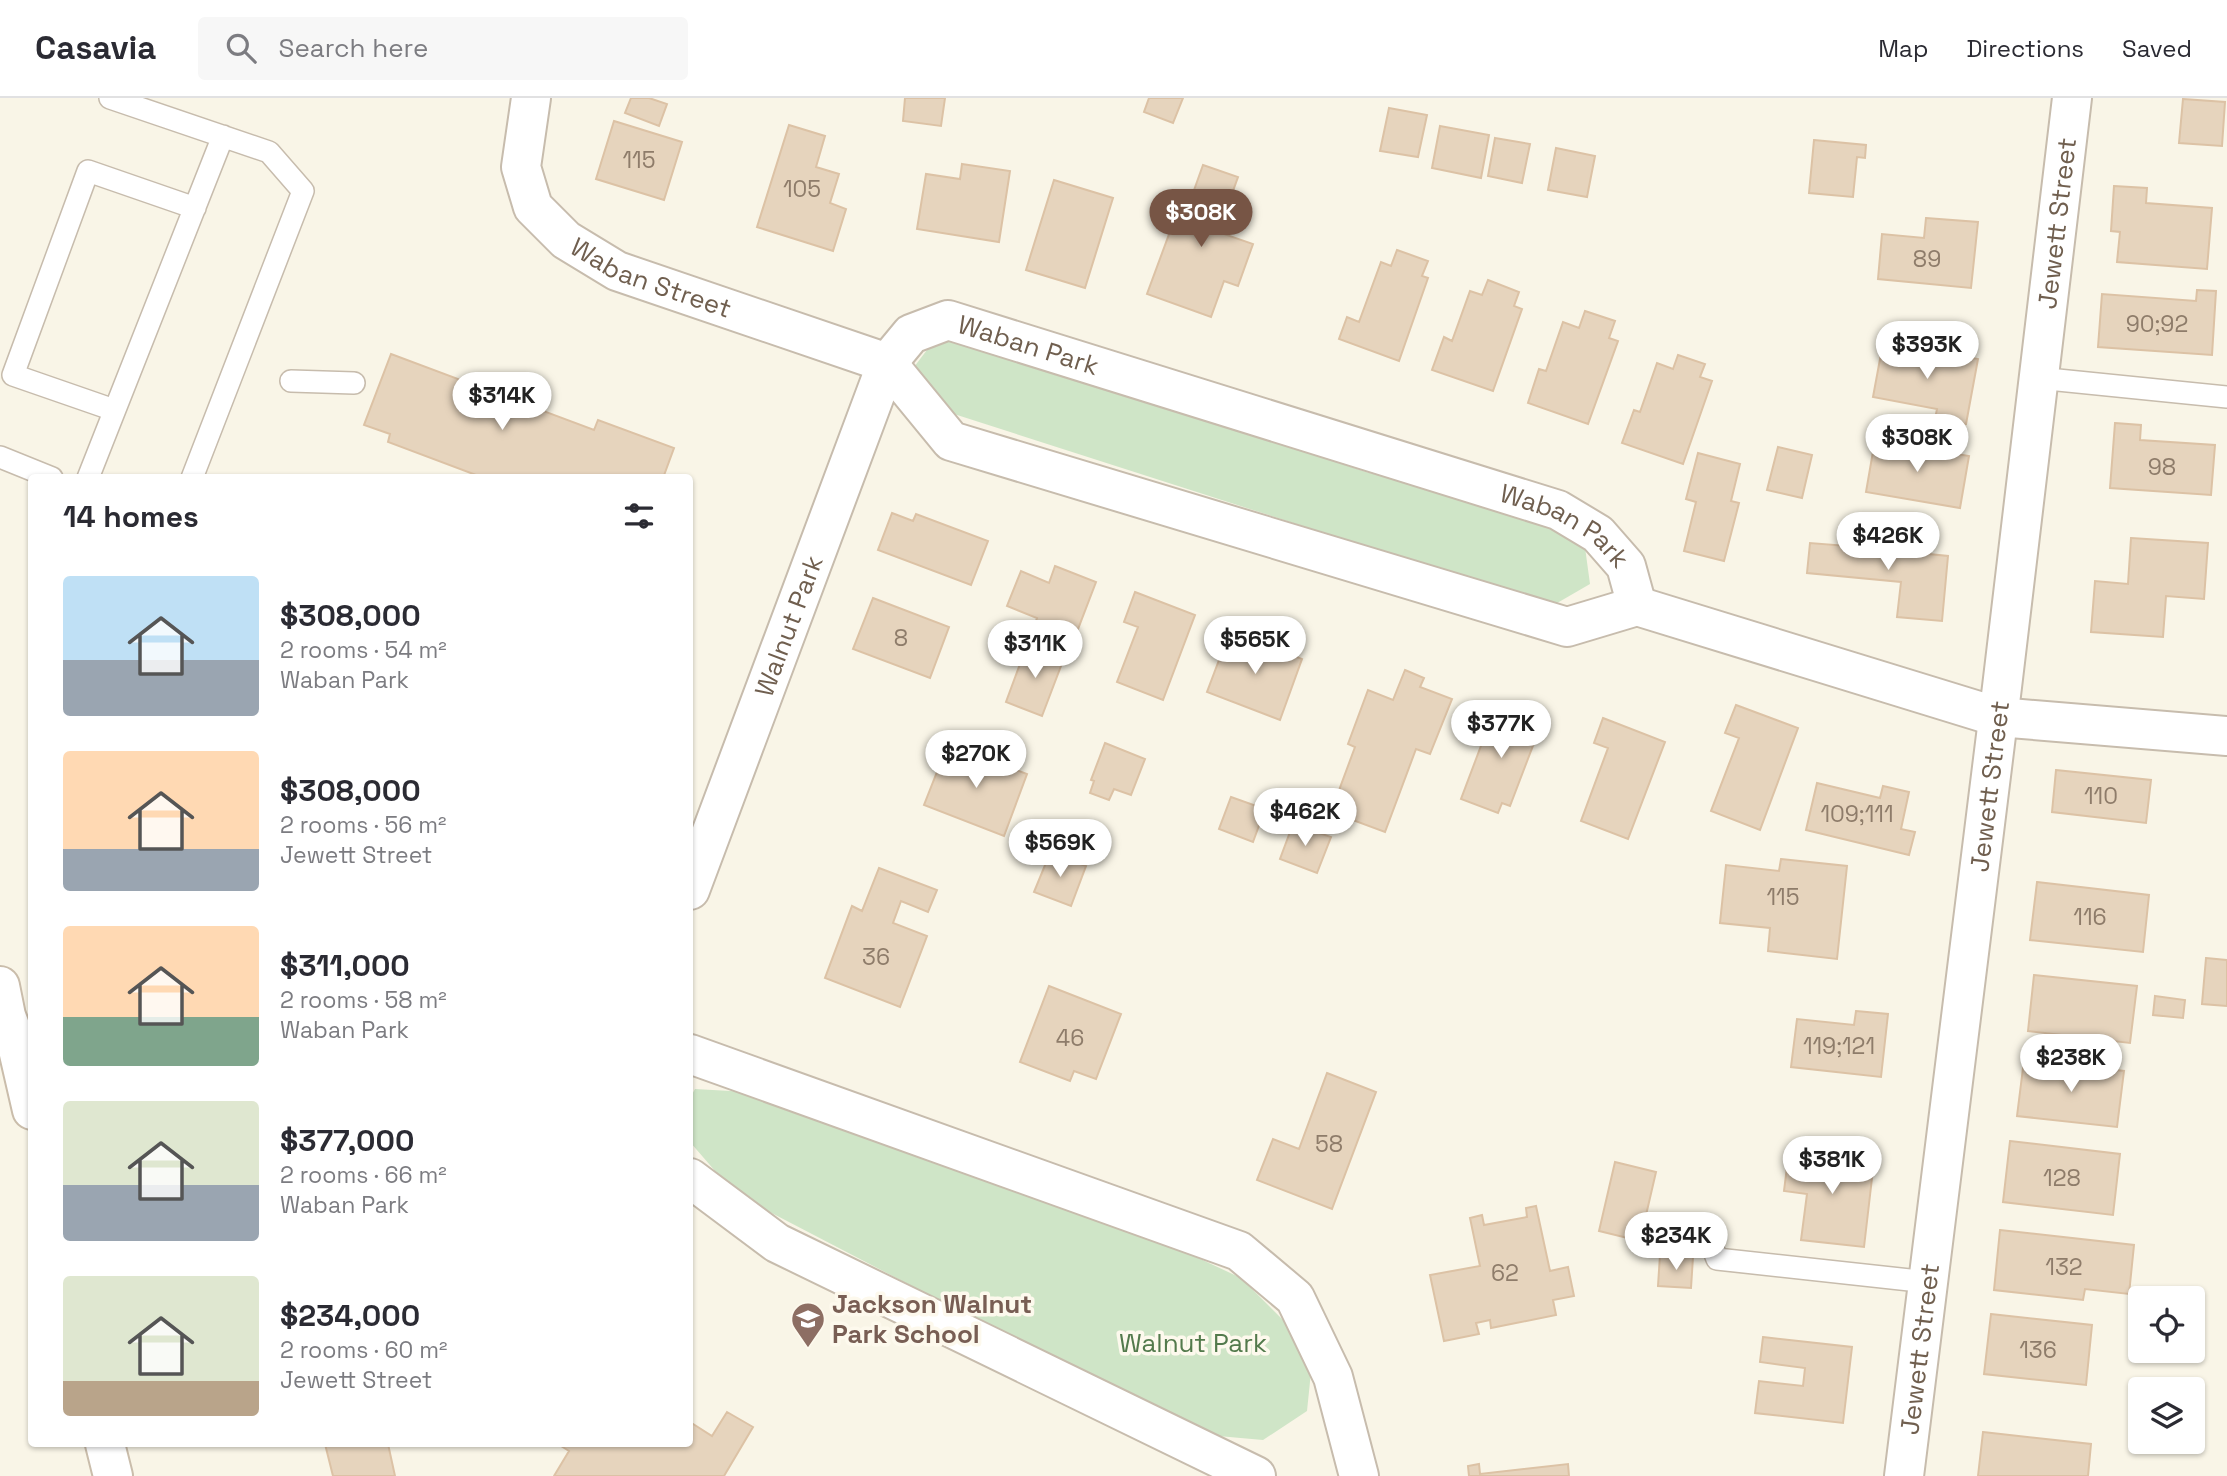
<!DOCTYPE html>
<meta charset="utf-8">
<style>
body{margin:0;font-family:"Space Grotesk",sans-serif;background:#f7f7f7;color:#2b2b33;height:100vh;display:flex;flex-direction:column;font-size:26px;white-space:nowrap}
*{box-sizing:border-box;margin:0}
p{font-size:23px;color:#7c7c81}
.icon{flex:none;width:38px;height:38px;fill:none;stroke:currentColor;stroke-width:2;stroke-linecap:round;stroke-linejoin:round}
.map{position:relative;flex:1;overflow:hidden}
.panel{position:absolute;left:28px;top:376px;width:665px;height:973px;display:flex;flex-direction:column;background:#fff;border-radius:7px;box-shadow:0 2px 5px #0004}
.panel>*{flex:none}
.fabs{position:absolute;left:2128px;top:1188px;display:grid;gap:14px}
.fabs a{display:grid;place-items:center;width:77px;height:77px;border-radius:7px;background:#fff;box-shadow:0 2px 5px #0004;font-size:35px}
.price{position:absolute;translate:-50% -60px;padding:0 16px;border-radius:24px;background:#fff;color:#222;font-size:23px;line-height:46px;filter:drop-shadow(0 2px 4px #0008)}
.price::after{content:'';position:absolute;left:50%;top:42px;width:21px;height:16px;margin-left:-10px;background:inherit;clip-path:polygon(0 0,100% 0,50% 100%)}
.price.active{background:#775545;color:#fff}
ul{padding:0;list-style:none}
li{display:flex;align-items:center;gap:21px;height:175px;padding:0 35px}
li span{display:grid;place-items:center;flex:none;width:196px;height:140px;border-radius:7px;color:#555}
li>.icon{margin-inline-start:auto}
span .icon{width:84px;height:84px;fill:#fffc;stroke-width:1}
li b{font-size:30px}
h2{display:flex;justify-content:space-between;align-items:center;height:84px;padding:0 35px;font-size:30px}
header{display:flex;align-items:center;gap:42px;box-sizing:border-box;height:98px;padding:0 35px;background:#fff;border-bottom:2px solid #e1e1e2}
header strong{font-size:33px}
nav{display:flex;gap:38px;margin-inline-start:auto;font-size:24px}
.search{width:490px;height:63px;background:#f7f7f7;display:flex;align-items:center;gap:18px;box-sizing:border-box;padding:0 24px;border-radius:7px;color:#7c7c81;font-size:26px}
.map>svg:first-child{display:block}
.green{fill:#cfe5c7}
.building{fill:#e6d4bd;stroke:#dcc2a5;stroke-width:2}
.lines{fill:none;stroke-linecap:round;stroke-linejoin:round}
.lane-casing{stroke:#c7bcad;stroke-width:24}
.street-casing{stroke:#c7bcad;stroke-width:42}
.secondary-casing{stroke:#cabdab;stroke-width:42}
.lane{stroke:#fff;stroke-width:21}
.street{stroke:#fff;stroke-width:38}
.secondary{stroke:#fff;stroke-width:38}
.labels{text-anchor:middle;stroke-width:7;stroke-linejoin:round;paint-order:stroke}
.number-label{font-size:23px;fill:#8e7c6a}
.street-label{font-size:26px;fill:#705f4f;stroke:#fdf9ed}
.education-label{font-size:26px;font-weight:bold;fill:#785e54;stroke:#fdf9ed;text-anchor:start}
.park-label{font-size:26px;fill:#537a4c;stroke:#fdf9ed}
</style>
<header>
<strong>Casavia</strong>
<div class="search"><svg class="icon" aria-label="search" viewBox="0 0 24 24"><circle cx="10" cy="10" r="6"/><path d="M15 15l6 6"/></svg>Search here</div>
<nav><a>Map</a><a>Directions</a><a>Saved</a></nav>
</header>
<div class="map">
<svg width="2227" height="1378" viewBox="0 0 2227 1378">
<rect width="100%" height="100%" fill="#f9f5e7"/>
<!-- green -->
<path class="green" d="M963,239L1366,374L1553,422L1584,442L1590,486L1552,508L929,308L911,273L930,248Z
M695,991L748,994L1179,1151L1241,1180L1291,1230L1311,1274L1307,1313L1263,1342L1207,1337L1158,1316L735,1096L690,1044V1000Z"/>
<!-- building -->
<path class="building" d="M631,0H649L667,6L659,28L625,15Z
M905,0H945L941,28L903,23Z
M1149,0H1183L1173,25L1144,14Z
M2183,1L2225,4L2222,48L2179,45Z
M1389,10L1427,17L1418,59L1380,53Z
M614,23L682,44L664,102L596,81Z
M789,27L825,38L816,69L839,76L830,105L846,111L833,153L757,129Z
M1440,28L1489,37L1481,80L1432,70Z
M1495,40L1530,46L1522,85L1488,78Z
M1814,42L1866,47L1865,60L1857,59L1853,99L1809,95Z
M1556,50L1595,58L1587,99L1548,92Z
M962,66L1010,73L999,144L917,131L926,76L960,81Z
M1203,67L1238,79L1218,134L1253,146L1238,188L1224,183L1211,219L1147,196L1175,120L1183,123Z
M1054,82L1113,100L1085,190L1026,172Z
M2114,88L2147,90L2146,105L2212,110L2207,171L2117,164L2120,134L2111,133Z
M1926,120L1978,124L1971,190L1878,181L1882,136L1924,140Z
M1397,152L1428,163L1422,178L1428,180L1399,263L1339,241L1347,219L1359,224L1381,164L1391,168Z
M1488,182L1519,194L1514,208L1522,211L1493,293L1432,272L1444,239L1452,243L1470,193L1482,197Z
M2197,192L2216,193L2212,257L2098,249L2102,196L2196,203Z
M1585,213L1615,223L1609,240L1618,243L1588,326L1528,305L1539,271L1546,273L1563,224L1579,230Z
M1883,245L1978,261L1966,326L1935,321L1937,311L1873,299Z
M391,256L594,332L598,322L674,350L663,380H484L388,344L390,336L364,327Z
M1678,257L1705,266L1700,279L1712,283L1683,366L1622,345L1634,312L1640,314L1657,265L1673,271Z
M2115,325L2141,327L2140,342L2215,347L2211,397L2110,390Z
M1875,342L1969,358L1960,410L1866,394Z
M1778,349L1812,357L1802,400L1767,392Z
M1698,355L1740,366L1731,403L1739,405L1724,463L1684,453L1696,404L1686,401Z
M892,415L913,423L916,416L988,443L971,487L878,452Z
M1848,432L1870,435L1869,450L1948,458L1942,523L1897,519L1901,484L1807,475L1810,445L1847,448Z
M2131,440L2208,445L2204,501L2166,498L2163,539L2091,534L2095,483L2128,486Z
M1055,468L1096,484L1073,544L1067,541L1063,549L1031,537L1037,520L1007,508L1021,473L1049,485Z
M1135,494L1195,517L1163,602L1117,584L1138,529L1124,524Z
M873,500L949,529L930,580L853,551Z
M1230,533L1302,561L1280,622L1207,594Z
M1027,547L1064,560L1042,618L1006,604Z
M1405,572L1424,580L1420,589L1452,601L1430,656L1416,651L1385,734L1331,714L1355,649L1348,646L1368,592L1393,602Z
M1736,607L1798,630L1760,732L1711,713L1739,640L1725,635Z
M1496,608L1542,624L1510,708L1502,705L1498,715L1461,701Z
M1603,620L1665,644L1628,741L1581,723L1608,650L1594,645Z
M1105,645L1145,661L1131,697L1114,691L1109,702L1090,695L1094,683L1091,682Z
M948,646L1027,676L1004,738L924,707Z
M2056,672L2151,682L2146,725L2052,714Z
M1817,685L1880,700L1883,688L1909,694L1901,731L1915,734L1909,757L1806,732Z
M1231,699L1265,711L1253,744L1219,731Z
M1293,726L1331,739L1317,775L1280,761Z
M1050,755L1086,768L1071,808L1034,794Z
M1781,761L1847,768L1837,861L1768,853L1770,830L1720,825L1726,767L1779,773Z
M879,770L937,792L928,814L901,803L893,825L927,838L900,909L825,880L852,808L862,813Z
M2037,784L2149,797L2143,854L2030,842Z
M2206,860L2227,862V908L2202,906Z
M2034,877L2137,888L2130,945L2028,933Z
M1049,888L1121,916L1096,981L1074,973L1070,983L1020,964Z
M2155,898L2185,902L2183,920L2153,917Z
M1856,913L1888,916L1881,979L1791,969L1797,921L1854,927Z
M2024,962L2124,973L2117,1029L2017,1018Z
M1327,975L1376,994L1332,1111L1257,1082L1273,1041L1299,1051Z
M2010,1043L2120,1056L2113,1117L2003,1104Z
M1789,1053L1874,1063L1864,1149L1801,1142L1807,1096L1784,1093Z
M1615,1064L1656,1074L1640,1143L1599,1133Z
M1536,1108L1550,1173L1568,1169L1574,1198L1553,1202L1556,1217L1491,1230L1490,1222L1476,1225L1479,1236L1444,1243L1430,1177L1480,1168L1470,1120L1482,1117L1484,1127L1527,1119L1526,1110Z
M2000,1132L2134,1147L2129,1196L2085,1191L2083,1202L1994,1192Z
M1660,1157L1693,1159L1691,1190L1658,1188Z
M1991,1216L2092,1227L2086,1287L1984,1276Z
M1763,1239L1852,1249L1843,1325L1755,1315L1759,1283L1803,1288L1805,1270L1760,1264Z
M727,1314L753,1329L724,1378H554L569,1353L558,1346H690V1324L712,1338Z
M1983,1334L2091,1346L2088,1378H1978Z
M325,1346H388L395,1378H333Z
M1479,1366L1480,1376L1568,1366L1569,1378H1469L1468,1368Z"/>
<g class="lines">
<!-- lane casing -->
<g class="lane-casing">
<path id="lane" d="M110,0L269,54L303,93L192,380
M2038,280L2227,299
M291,283L354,285
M114,312L13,277L88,73L195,110
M0,359L52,380
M88,380L223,38
M1693,1132L1712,1148L1717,1161L1928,1184"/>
</g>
<!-- street casing -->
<g class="street-casing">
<g id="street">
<path id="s1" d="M531,0L521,69L533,109L566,142L617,173L887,265"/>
<path d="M887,265L951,343L1567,529L1637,508L1998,619L2227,638"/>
<path id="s2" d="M690,792L887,265L911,236L948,222L1558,412L1598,436L1626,468L1637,508"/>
<path d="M690,956L1239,1153L1295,1200L1333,1279L1359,1378"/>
<path d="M690,1080L777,1145L1256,1378"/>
<path id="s3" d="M1904,1378L2002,589L2072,0"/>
</g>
</g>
<!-- secondary casing -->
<g class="secondary-casing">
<path id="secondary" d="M0,888L6,918L17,947L32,1012
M105,1346L113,1378"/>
</g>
<!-- lane -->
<use href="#lane" class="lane"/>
<!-- street -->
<use href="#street" class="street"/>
<!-- secondary -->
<use href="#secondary" class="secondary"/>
</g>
<!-- icons -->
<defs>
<g id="school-pin" transform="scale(1.75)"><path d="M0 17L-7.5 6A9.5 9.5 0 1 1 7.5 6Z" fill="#8d6e63" stroke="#fdf9ed"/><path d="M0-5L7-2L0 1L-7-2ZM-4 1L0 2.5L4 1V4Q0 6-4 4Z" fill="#fff"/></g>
</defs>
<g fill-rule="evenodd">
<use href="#school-pin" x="808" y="1221"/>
</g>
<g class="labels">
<!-- number labels -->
<g class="number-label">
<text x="639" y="70">115</text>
<text x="802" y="99">105</text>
<text x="1927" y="169">89</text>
<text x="2157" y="234">90;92</text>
<text x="2162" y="377">98</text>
<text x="901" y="548">8</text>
<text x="2101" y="706">110</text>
<text x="1857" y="724">109;111</text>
<text x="1783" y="807">115</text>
<text x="2090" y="827">116</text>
<text x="876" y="867">36</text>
<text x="1070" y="948">46</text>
<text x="1839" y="956">119;121</text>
<text x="1329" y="1054">58</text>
<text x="2062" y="1088">128</text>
<text x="2064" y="1177">132</text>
<text x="1505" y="1183">62</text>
<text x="2038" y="1260">136</text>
</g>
<!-- street labels -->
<g class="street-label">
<text dy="9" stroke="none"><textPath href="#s3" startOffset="1262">Jewett Street</textPath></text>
<text dy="9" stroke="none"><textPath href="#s1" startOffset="252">Waban Street</textPath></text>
<text dy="9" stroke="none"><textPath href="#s2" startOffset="724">Waban Park</textPath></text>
<text dy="9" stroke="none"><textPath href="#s2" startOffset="1292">Waban Park</textPath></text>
<text dy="9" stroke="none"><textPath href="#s2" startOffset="282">Walnut Park</textPath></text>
<text dy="9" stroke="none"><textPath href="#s3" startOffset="695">Jewett Street</textPath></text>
<text dy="9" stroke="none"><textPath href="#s3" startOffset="128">Jewett Street</textPath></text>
</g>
<!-- education labels -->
<g class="education-label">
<text x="832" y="1215">Jackson Walnut<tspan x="832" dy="30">Park School</tspan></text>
</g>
<!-- park labels -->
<g class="park-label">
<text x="1193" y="1254">Walnut Park</text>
</g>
</g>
</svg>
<div class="fabs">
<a><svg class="icon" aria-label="locate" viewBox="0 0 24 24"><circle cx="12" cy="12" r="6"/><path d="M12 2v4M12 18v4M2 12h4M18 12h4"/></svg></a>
<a><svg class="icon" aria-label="layers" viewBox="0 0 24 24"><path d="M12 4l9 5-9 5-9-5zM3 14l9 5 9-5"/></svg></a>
</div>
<b class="price active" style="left:1201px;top:151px">$308K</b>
<b class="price" style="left:1927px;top:283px">$393K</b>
<b class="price" style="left:502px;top:334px">$314K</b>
<b class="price" style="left:1917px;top:376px">$308K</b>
<b class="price" style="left:1888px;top:474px">$426K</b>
<b class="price" style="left:1255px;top:578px">$565K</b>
<b class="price" style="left:1035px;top:582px">$311K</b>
<b class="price" style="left:1501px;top:662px">$377K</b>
<b class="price" style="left:976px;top:692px">$270K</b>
<b class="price" style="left:1305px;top:750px">$462K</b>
<b class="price" style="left:1060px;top:781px">$569K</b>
<b class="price" style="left:2071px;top:996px">$238K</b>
<b class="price" style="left:1832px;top:1098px">$381K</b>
<b class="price" style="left:1676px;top:1174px">$234K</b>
<section class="panel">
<h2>14 homes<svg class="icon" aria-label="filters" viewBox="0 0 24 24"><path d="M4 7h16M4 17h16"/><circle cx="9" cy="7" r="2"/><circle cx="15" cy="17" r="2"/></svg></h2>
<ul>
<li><span style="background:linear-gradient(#bfe0f5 60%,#9aa5b1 0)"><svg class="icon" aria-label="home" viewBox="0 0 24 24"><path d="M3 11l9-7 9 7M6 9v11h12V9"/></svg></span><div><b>$308,000</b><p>2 rooms · 54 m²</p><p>Waban Park</p></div></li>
<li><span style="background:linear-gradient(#ffd9b3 70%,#9aa5b1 0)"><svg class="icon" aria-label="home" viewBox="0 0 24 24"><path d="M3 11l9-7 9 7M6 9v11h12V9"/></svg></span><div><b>$308,000</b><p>2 rooms · 56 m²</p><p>Jewett Street</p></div></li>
<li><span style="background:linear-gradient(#ffd9b3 65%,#7fa58c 0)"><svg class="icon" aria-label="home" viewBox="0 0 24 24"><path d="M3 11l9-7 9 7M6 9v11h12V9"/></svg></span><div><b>$311,000</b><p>2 rooms · 58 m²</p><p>Waban Park</p></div></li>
<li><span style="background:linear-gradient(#dfe7d0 60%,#9aa5b1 0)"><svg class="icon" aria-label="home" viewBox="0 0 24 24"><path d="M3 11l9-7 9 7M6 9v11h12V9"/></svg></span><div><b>$377,000</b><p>2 rooms · 66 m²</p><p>Waban Park</p></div></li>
<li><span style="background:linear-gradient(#dfe7d0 75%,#b9a48a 0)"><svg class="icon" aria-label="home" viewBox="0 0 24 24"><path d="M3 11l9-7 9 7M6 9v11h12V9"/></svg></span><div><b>$234,000</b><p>2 rooms · 60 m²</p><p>Jewett Street</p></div></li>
</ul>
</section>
</div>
